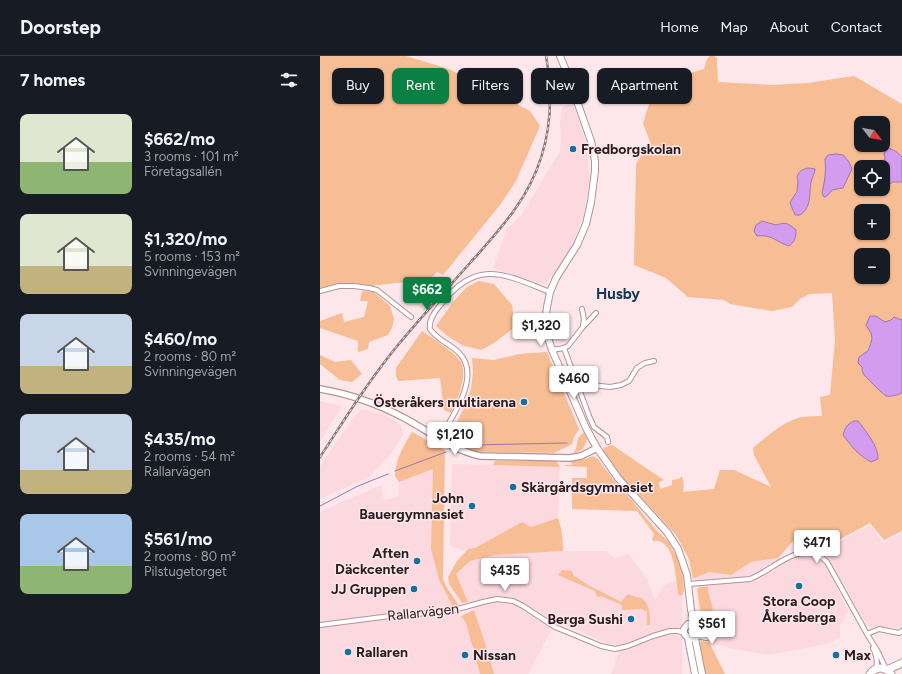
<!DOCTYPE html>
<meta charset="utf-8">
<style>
body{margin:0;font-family:Figtree,sans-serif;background:#20242c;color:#f1f3f6;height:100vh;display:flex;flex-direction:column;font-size:15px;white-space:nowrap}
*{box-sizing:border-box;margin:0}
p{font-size:13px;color:#9ea1a6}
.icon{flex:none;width:22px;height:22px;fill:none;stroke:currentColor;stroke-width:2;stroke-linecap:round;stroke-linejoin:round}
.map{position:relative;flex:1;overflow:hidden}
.side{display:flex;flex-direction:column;background:#171b24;width:320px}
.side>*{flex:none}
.guide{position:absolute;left:12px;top:12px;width:380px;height:36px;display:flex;gap:8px}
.needle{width:26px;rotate:121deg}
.controls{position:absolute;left:534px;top:60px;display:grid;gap:8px}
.controls a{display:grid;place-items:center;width:36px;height:36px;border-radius:8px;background:#171b24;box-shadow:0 1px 3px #0004;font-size:20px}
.price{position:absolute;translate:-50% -34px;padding:0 9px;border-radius:4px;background:#fff;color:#222;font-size:13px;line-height:26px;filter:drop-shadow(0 1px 2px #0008)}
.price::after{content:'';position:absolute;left:50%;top:24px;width:12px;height:9px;margin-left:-6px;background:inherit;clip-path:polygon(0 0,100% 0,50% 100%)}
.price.on{background:#0b8043;color:#fff}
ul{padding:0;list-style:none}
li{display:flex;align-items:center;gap:12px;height:100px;padding:0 20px}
li span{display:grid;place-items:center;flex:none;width:112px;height:80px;border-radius:8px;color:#555}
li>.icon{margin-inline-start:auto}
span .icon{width:48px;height:48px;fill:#fffc;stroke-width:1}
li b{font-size:17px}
h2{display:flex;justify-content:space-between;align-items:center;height:48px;padding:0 20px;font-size:17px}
.tag{padding:0 14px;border-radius:8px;background:#171b24;box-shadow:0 1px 3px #0004;font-size:14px;line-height:36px}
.tag.on{background:#0b8043;color:#fff}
header{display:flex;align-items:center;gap:24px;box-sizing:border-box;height:56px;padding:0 20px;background:#171b24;border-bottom:1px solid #363941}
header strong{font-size:19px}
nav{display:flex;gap:22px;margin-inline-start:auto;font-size:14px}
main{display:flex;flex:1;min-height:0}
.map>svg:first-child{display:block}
.built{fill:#fcd8df}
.green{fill:#f7bd94;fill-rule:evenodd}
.water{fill:#d39cee;stroke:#a076b0}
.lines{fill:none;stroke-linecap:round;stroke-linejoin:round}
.stream{stroke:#a076b0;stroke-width:1}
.minor-casing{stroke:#b49299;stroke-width:6}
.tertiary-casing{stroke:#b49299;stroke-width:8}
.secondary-casing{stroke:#b49299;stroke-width:8}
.primary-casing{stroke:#b49299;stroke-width:9}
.minor{stroke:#fff;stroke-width:4}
.tertiary{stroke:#fff;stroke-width:5.5}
.secondary{stroke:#fff;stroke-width:6}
.primary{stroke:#fff;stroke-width:7}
.rail-casing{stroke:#88777a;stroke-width:2.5}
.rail{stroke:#fde7eb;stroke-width:1;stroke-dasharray:3;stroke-linecap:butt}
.poi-dot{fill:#13709f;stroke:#fde7eb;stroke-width:1.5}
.labels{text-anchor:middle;stroke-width:3;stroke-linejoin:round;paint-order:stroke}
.poi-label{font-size:14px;font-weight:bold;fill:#291c1f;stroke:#fde7eb;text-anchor:start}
.street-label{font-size:14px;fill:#291c1f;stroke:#fde7eb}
.neighbourhood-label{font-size:15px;font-weight:bold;fill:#113a51;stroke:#fde7eb}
</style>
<header>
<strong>Doorstep</strong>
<nav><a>Home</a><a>Map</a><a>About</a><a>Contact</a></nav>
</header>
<main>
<section class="side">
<h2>7 homes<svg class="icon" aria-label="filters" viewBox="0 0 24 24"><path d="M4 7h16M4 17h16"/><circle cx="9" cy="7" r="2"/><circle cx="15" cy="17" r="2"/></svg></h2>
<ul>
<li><span style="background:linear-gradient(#dfe7d0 60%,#8fb573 0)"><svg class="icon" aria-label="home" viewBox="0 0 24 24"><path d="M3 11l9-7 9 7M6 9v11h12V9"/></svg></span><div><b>$662/mo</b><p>3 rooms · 101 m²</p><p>Företagsallén</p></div></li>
<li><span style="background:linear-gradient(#dfe7d0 65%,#c2b280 0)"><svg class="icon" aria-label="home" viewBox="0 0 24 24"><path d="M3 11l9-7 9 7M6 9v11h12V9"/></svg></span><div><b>$1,320/mo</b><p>5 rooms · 153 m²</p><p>Svinningevägen</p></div></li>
<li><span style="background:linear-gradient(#c9d6e8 65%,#c2b280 0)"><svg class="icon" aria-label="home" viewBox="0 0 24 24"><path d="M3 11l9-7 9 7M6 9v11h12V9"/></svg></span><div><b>$460/mo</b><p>2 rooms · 80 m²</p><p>Svinningevägen</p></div></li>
<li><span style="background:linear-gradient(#c9d6e8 70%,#c2b280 0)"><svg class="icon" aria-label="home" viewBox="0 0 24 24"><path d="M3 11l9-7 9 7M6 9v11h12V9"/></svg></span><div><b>$435/mo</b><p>2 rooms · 54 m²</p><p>Rallarvägen</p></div></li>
<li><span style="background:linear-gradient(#a9c7e8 65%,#8fb573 0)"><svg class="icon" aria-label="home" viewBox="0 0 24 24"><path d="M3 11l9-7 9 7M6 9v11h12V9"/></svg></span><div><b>$561/mo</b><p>2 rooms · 80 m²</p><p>Pilstugetorget</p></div></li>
</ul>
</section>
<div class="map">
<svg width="582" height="618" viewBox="0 0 582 618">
<rect width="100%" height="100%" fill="#fde7eb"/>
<!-- built -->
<path class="built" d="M253,47L266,87L270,122L263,160L250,194L225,229L173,212L187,173L202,158L240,95L241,87L240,68L242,52L244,50Z
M0,345L22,350L0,386Z
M43,353L65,359L81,369L83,379L70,399L49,421L0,443V410L34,361Z
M132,408L240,411L238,462L211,471L202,466L155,492L140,494L130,489Z
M113,413L111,493L119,524L132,549L146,567L160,618H0V456L61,429L64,444L78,441L79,426Z
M550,469L563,487L582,477V570L579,572L547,570L503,495Z
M243,495H286L294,502L309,498L327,523L335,544L343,530L355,524L358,538L362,540V618H291L299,596L304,587L297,589L286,587L236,565L208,618H174L168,596L154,554L149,548L136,518L150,505L175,499Z
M487,499L496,500L506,508L528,555L520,570V582L506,588L448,599L410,592L389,586L391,582L390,571L385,569L377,522L389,516L411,519L431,506L458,502H475Z"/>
<!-- green -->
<path class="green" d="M0,0H86L129,13L210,55L220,70L196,125L180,149L123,219L117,216L110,223L60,229H55L54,231L25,227L0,232Z
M390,0H394L397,2L398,26L453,29L488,27L520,22L534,20L582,48V475L564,484L550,467L502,493L488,487H481L475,483L458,502L431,506L411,519L389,516L373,523L369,503L356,479L318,438L303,425L282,397C283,391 287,390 292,389L344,424L339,426L340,433L352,429V424L359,423L362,420L364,430L363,436L394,433L400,414H414L451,431L434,399L433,392C446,381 466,363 483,361C490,360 496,360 502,360L500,341L510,339L515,284L512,237L489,238L480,243L472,251L452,255L410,248L404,244L368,241L346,222L314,209L316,108L325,93L332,91L323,67L329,48L325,35L321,23L329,18L343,17L364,19L384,13L387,3ZM541,67H563V89H541ZM541,111H563V133H541ZM541,155H563V177H541ZM541,199H563V221H541Z
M159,225L174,228L192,249L195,271L174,287L161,294L144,290L129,281L116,270L134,245L147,231Z
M42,235L54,236L70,250L74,263L72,272L68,279L49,286L48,293L38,296V285L0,272V265L22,257L24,266L44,261L48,245H40Z
M102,275C111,281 137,298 141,306C148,321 137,343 131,357L124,354L120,322L78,325L76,320V312Z
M227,296L259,373L254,381L252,388L234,397L163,396L151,395L132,384L130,379L143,354L151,333L153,315L152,302L174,304L199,298Z
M0,299L15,306L31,304L42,318L32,326L20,324L0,308Z
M92,376L125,394L123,523L126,530L140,551L115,555V554L128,552L129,550L132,549L119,524L111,493L113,413L79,426L75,420C76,402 83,391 92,376Z
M264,376L267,383C264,392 263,395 253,397L256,393L258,382Z
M273,400L278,403L292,422L310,442L336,474L348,485L362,510L364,534L362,540L358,538C356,525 355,500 347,491C345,488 342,486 339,485H333L332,483L334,478L317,455L252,453V422H267V411L245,410V409H251L252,404L265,403Z
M175,405H235L237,406L240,411L173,409Z
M238,462C242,473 243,483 243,495L175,499L150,505L136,518L148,546L142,547L129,528L128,521L137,505L148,493L155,492L202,466L211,471Z
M242,514L252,515L253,519L268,529L301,546L308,538C312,540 317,541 321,542C330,547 330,560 330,569H327V556L322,553L302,554V549L281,540L277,541L275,535L238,519Z
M380,531H388V534C390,545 397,559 391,569L382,566L377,533Z
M154,554L168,596L174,618H160L146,567L141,560Z
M381,585L389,586L405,618H384C382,609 376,594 381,585Z"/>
<!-- water -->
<path class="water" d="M569,92L577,96L582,101V126H573L566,130H563V111L565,102L564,98L566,94Z
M516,98L523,99L529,106L532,113L523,132L512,134L507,140L504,141L502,137C505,124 506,116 505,103L508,99Z
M489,112L495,113C495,118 492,121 491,126C489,138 492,151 480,159H475L470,147L474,140L477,136L478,125L477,121C479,115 482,113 489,112Z
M442,165L456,169C466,166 468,167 476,174C476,182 475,185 469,190C456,186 452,178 437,180L434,175L436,169Z
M550,260H556L565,266L571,264L574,261L582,264V337C578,339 570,341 566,340C563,338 544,320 543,317C542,316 542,313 542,311L538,307L539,301L548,295L551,287L552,282L551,277L546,269Z
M534,365H538C545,374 559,391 558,403L551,406C538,399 532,391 523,379C525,372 527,368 534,365Z"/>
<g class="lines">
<!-- stream -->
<path class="stream" d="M142,391L152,389L247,387
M75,415L126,396
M0,450L38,430L68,418"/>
<!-- minor casing -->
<g class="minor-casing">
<path id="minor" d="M0,235L19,230H34L49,232L57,234L91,261
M262,253L264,264L263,269
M244,292L269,360L274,371L287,381L288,386
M232,294L244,292L248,290L262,272L276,257
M258,330L262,328L290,331L301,329L309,325L317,312L325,307L334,305
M119,383C132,362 163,318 138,296C130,288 116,283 110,273C108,263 117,253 123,246C158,202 186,219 230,236
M369,528L430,523C450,516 476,487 499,500C502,501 504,504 507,506L547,578L559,573L579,577L582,575
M0,569L78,559L127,556L163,546L177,543L193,545L203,550L235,571L281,590L295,593L308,590L333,580L350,575H358L364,577
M547,578L558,596L566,613
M377,580L386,582L391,581L394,574H387L378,572
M553,592C556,599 558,604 556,613"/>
</g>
<!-- tertiary casing -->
<g class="tertiary-casing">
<path id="tertiary" d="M0,333C30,338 60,349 86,363C110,376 133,394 160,400L250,402L261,400L277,392"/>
</g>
<!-- secondary casing -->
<g class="secondary-casing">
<path id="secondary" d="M240,0L247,17L271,85L275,105V115L271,146L266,168L257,189L236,222L230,236L227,251L226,259L227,279L232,294L266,372L277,392L298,422L347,476L358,493L367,519L371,554L375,569
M368,582C374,584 379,581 379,574C377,569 373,567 368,568L364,573V577L368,582L375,618
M375,582L382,618"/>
</g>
<!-- primary casing -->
<g class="primary-casing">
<path id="primary" d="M567,614L582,607
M550,618C556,610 565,610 571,618"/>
</g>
<!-- minor -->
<use href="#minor" class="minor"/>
<!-- tertiary -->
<use href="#tertiary" class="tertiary"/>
<!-- secondary -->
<use href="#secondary" class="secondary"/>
<!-- primary -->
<use href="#primary" class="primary"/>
<!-- rail casing -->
<g class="rail-casing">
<path id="rail" d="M0,401C25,363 49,324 78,289C101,261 126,234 150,207C166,189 182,172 195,153C228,107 236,55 226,0"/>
</g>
<!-- rail -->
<use href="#rail" class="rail"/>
</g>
<!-- markers -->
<g class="poi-dot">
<circle cx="253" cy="93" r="4"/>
<circle cx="204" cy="346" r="4"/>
<circle cx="193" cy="431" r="4"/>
<circle cx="152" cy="450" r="4"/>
<circle cx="97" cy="505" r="4"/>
<circle cx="479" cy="530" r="4"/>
<circle cx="94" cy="533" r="4"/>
<circle cx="311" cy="563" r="4"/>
<circle cx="28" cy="596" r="4"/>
<circle cx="145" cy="599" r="4"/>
<circle cx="516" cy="599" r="4"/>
</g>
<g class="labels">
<!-- poi labels -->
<g class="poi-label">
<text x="261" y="98">Fredborgskolan</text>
<text x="196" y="351" text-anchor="end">Österåkers multiarena</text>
<text x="201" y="436">Skärgårdsgymnasiet</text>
<text x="144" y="447" text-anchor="end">John<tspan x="144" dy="16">Bauergymnasiet</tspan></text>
<text x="89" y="502" text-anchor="end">Aften<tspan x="89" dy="16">Däckcenter</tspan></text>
<text x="86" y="538" text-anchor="end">JJ Gruppen</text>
<text x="479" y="550" text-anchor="middle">Stora Coop<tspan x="479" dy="16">Åkersberga</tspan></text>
<text x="303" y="568" text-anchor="end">Berga Sushi</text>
<text x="36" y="601">Rallaren</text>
<text x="153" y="604">Nissan</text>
<text x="524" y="604">Max</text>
</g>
<!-- street labels -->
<g class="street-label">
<text transform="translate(103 556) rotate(-6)" y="5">Rallarvägen</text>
</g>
<!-- neighbourhood labels -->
<g class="neighbourhood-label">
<text x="298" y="243">Husby</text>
</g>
</g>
</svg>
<div class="controls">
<a><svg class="needle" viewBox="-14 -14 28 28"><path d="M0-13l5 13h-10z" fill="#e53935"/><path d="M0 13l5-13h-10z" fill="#9ea1a6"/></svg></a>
<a><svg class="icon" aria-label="locate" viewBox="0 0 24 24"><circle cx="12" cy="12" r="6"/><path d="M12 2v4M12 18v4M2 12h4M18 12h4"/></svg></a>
<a>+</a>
<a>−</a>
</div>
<b class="price on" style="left:107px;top:255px">$662</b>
<b class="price" style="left:221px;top:291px">$1,320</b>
<b class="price" style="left:254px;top:344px">$460</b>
<b class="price" style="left:135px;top:400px">$1,210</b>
<b class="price" style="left:497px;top:508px">$471</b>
<b class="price" style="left:185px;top:536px">$435</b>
<b class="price" style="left:392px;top:589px">$561</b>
<div class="guide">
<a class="tag">Buy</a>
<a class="tag on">Rent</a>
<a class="tag">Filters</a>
<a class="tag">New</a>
<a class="tag">Apartment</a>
</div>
</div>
</main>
